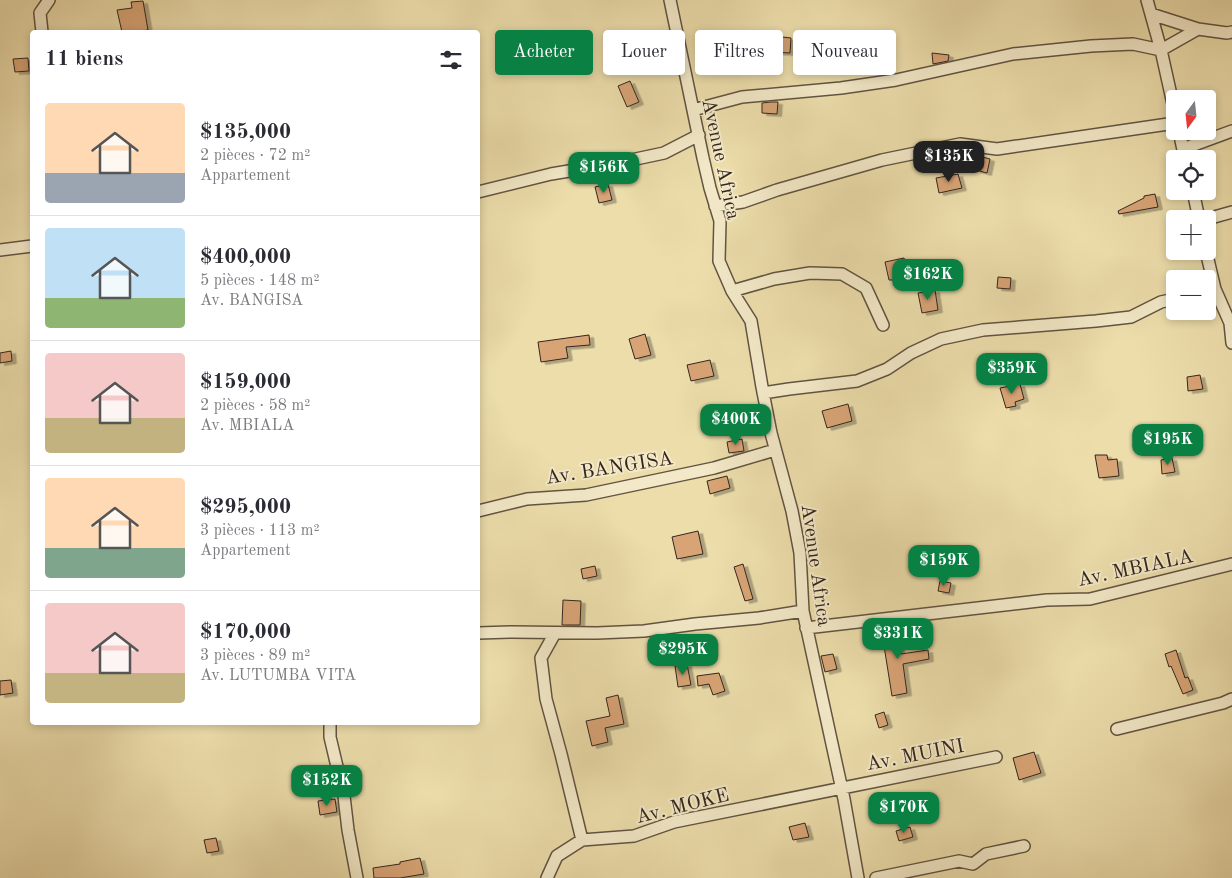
<!DOCTYPE html>
<html lang="fr">
<meta charset="utf-8">
<style>
body{margin:0;font-family:"Old Standard TT",serif;background:#f2f2f3;color:#2b2b33;height:100vh;display:flex;flex-direction:column;font-size:19px;white-space:nowrap}
*{box-sizing:border-box;margin:0}
p{font-size:16px;color:#7c7c81}
.icon{flex:none;width:28px;height:28px;fill:none;stroke:currentColor;stroke-width:2;stroke-linecap:round;stroke-linejoin:round}
.map{position:relative;flex:1;overflow:hidden}
.drawer{position:absolute;left:30px;top:30px;width:450px;height:695px;display:flex;flex-direction:column;background:#fff;border-radius:5px;box-shadow:0 2px 8px #0003}
.drawer>*{flex:none}
.banner{position:absolute;left:495px;top:30px;width:475px;height:45px;display:flex;gap:10px}
.needle{width:32px;rotate:195deg}
.tools{position:absolute;left:1166px;top:90px;display:grid;gap:10px}
.tools a{display:grid;place-items:center;width:50px;height:50px;border-radius:5px;background:#fff;box-shadow:0 2px 8px #0003;font-size:25px}
.price{position:absolute;translate:-50% -42px;padding:0 11px;border-radius:10px;background:#0b8043;color:#fff;font-size:16px;line-height:32px;filter:drop-shadow(0 1px 2px #0008)}
.price::after{content:'';position:absolute;left:50%;top:30px;width:15px;height:11px;margin-left:-8px;background:inherit;clip-path:polygon(0 0,100% 0,50% 100%)}
.price.selected{background:#222;color:#fff}
ul{padding:0;list-style:none}
li{display:flex;align-items:center;gap:15px;height:125px;padding:0 15px}
li+li{border-top:1px solid #e1e1e2}
li span{display:grid;place-items:center;flex:none;width:140px;height:100px;border-radius:5px;color:#555}
li>.icon{margin-inline-start:auto}
span .icon{width:60px;height:60px;fill:#fffc;stroke-width:1}
li b{font-size:21px}
h2{display:flex;justify-content:space-between;align-items:center;height:60px;padding:0 15px;font-size:21px}
.chip{padding:0 18px;border-radius:5px;background:#fff;box-shadow:0 2px 8px #0003;font-size:18px;line-height:45px}
.chip.selected{background:#0b8043;color:#fff}
.map>svg:first-child{display:block}
.building{fill:#d8a476;stroke:#33261e;filter:url(#shadow)}
.lines{fill:none;stroke-linecap:round;stroke-linejoin:round}
.street-casing{stroke:#615441;stroke-width:14}
.street{stroke:#f3e9c8;stroke-width:11}
.labels{text-anchor:middle;stroke-width:4;stroke-linejoin:round;paint-order:stroke}
.street-label{font-size:20px;fill:#33261e;stroke:#f3e9c8}
</style>
<div class="map">
<svg width="1232" height="878" viewBox="0 0 1232 878">
<defs>
<filter id="shadow"><feDropShadow dx="4.5" dy="2.5" stdDeviation="0" flood-color="#0004"/></filter>
</defs>
<rect width="100%" height="100%" fill="#ecddab"/>
<filter id="stains"><feTurbulence type="fractalNoise" baseFrequency=".004" numOctaves="4"/><feColorMatrix values="0 0 0 0 .2 0 0 0 0 .09 0 0 0 0 .02 0 0 0 .5 -.17"/></filter>
<radialGradient id="worn" r=".72"><stop offset=".6" stop-color="#630" stop-opacity="0"/><stop offset="1" stop-color="#630" stop-opacity=".3"/></radialGradient>
<!-- building -->
<path class="building" d="M143,1L148,30L134,32H122L117,10L132,8L131,2Z
M774,36L791,38L790,53L773,52Z
M840,37L854,38L853,50L839,48Z
M932,53L949,55L948,61L933,64Z
M28,58L29,71L15,72L13,59Z
M630,81L639,102L627,107L618,86Z
M771,102H778L777,114L762,113V103Z
M979,156L990,159L987,173L976,170Z
M958,174L962,188L939,193L936,178Z
M608,184L612,200L599,203L595,187Z
M1155,194L1158,207L1119,214L1118,211L1144,198V196Z
M904,258L911,281L896,284L895,280H889L885,262Z
M998,277L1011,278L1010,289L997,288Z
M935,290L938,310L922,313L918,293Z
M645,334L651,355L635,359L629,339Z
M589,335L590,345L566,347L568,358L541,362L538,342Z
M11,351L12,361L0,363V353Z
M710,360L714,376L691,381L687,365Z
M1200,375L1203,389L1188,391L1187,377Z
M1020,384L1024,399L1015,402L1016,406L1006,408L1000,388Z
M848,404L852,421L827,428L822,411Z
M742,439L744,451L729,453L727,442Z
M1095,455H1107L1108,460L1117,459L1119,476L1099,478Z
M1172,458L1175,472L1162,474L1161,460Z
M727,476L730,488L710,494L707,481Z
M698,531L703,554L677,559L672,537Z
M743,564L753,599L745,601L734,567Z
M595,566L597,576L583,579L581,569Z
M940,581L951,583L949,593L938,591Z
M563,600L581,601L580,625H562Z
M896,625L901,654L928,650L929,659L903,664L907,693L892,696L881,627Z
M1176,650L1185,678L1188,677L1193,690L1183,694L1171,666L1169,667L1165,654Z
M833,654L837,669L825,672L821,656Z
M687,664L691,685L678,687L675,666Z
M719,673L725,691L713,695L709,684L698,686L697,676Z
M11,680L13,693L0,695V681Z
M618,695L624,724L605,728L608,742L592,746L586,721L610,716L606,698Z
M884,712L888,725L879,728L875,715Z
M1034,752L1041,773L1019,780L1013,758Z
M335,799L337,812L320,815L318,801Z
M805,823L809,837L793,840L789,827Z
M910,827L913,837L899,841L896,831Z
M216,838L219,851L207,853L204,840Z
M420,858L424,874L400,878H374L373,868L400,864V862Z"/>
<g class="lines">
<!-- street casing -->
<g class="street-casing">
<path id="street" d="M670,0L703,158L710,188L720,221L719,261L732,291L751,321L762,387L771,433L792,511L800,553L803,611L844,799L858,878
M1147,0L1161,50L1175,113
M1151,14L1198,29
M42,32L40,13L49,0
M693,110L742,97L841,88L896,80L1013,54L1091,46L1133,44L1161,50L1198,29L1227,33L1232,32
M1179,131L1185,159
M1183,149L1232,131
M1193,191L1199,219
M478,192L551,174L617,163L664,153L699,135
M715,206L743,202L777,190L882,160L960,144L997,149L1175,123
M1207,219L1232,212
M0,250L32,246
M1206,251L1215,289L1230,323L1232,343
M732,291L774,279L810,273L842,274L866,288L883,325
M763,393L789,389L857,381L887,369L911,353L941,339L983,330L1096,321L1131,317L1161,302L1175,299
M478,511L527,499L586,495L714,468L775,450
M806,628L1047,600L1090,599L1232,564
M478,633L512,632L597,633L644,631L695,624L759,618L803,611
M555,633L541,658L546,699L561,754L582,840
M330,722V737L339,775L344,796L348,830L357,878
M1117,729L1223,703L1232,699
M547,878L557,856L582,840L634,836L674,822L996,757
M876,878L959,861L973,864L986,854L1024,846"/>
</g>
<!-- street -->
<use href="#street" class="street"/>
</g>
<g class="labels">
<!-- street labels -->
<g class="street-label">
<text transform="translate(722 159) rotate(78)" y="7">Avenue Africa</text>
<text transform="translate(609 467) rotate(-9)" y="7">Av. BANGISA</text>
<text transform="translate(817 565) rotate(82)" y="7">Avenue Africa</text>
<text transform="translate(1135 567) rotate(-12)" y="7">Av. MBIALA</text>
<text transform="translate(915 754) rotate(-11)" y="7">Av. MUINI</text>
<text transform="translate(682 805) rotate(-14)" y="7">Av. MOKE</text>
</g>
</g>
<rect width="100%" height="100%" filter="url(#stains)"/>
<rect width="100%" height="100%" fill="url(#worn)"/>
</svg>
<div class="tools">
<a><svg class="needle" viewBox="-14 -14 28 28"><path d="M0-13l5 13h-10z" fill="#e53935"/><path d="M0 13l5-13h-10z" fill="#7c7c81"/></svg></a>
<a><svg class="icon" aria-label="locate" viewBox="0 0 24 24"><circle cx="12" cy="12" r="6"/><path d="M12 2v4M12 18v4M2 12h4M18 12h4"/></svg></a>
<a>+</a>
<a>−</a>
</div>
<b class="price selected" style="left:949px;top:183px">$135K</b>
<b class="price" style="left:604px;top:194px">$156K</b>
<b class="price" style="left:928px;top:301px">$162K</b>
<b class="price" style="left:1012px;top:395px">$359K</b>
<b class="price" style="left:736px;top:446px">$400K</b>
<b class="price" style="left:1168px;top:466px">$195K</b>
<b class="price" style="left:944px;top:587px">$159K</b>
<b class="price" style="left:898px;top:660px">$331K</b>
<b class="price" style="left:683px;top:676px">$295K</b>
<b class="price" style="left:327px;top:807px">$152K</b>
<b class="price" style="left:904px;top:834px">$170K</b>
<div class="banner">
<a class="chip selected">Acheter</a>
<a class="chip">Louer</a>
<a class="chip">Filtres</a>
<a class="chip">Nouveau</a>
</div>
<section class="drawer">
<h2>11 biens<svg class="icon" aria-label="filters" viewBox="0 0 24 24"><path d="M4 7h16M4 17h16"/><circle cx="9" cy="7" r="2"/><circle cx="15" cy="17" r="2"/></svg></h2>
<ul>
<li><span style="background:linear-gradient(#ffd9b3 70%,#9aa5b1 0)"><svg class="icon" aria-label="home" viewBox="0 0 24 24"><path d="M3 11l9-7 9 7M6 9v11h12V9"/></svg></span><div><b>$135,000</b><p>2 pièces · 72 m²</p><p>Appartement</p></div></li>
<li><span style="background:linear-gradient(#bfe0f5 70%,#8fb573 0)"><svg class="icon" aria-label="home" viewBox="0 0 24 24"><path d="M3 11l9-7 9 7M6 9v11h12V9"/></svg></span><div><b>$400,000</b><p>5 pièces · 148 m²</p><p>Av. BANGISA</p></div></li>
<li><span style="background:linear-gradient(#f6c9c9 65%,#c2b280 0)"><svg class="icon" aria-label="home" viewBox="0 0 24 24"><path d="M3 11l9-7 9 7M6 9v11h12V9"/></svg></span><div><b>$159,000</b><p>2 pièces · 58 m²</p><p>Av. MBIALA</p></div></li>
<li><span style="background:linear-gradient(#ffd9b3 70%,#7fa58c 0)"><svg class="icon" aria-label="home" viewBox="0 0 24 24"><path d="M3 11l9-7 9 7M6 9v11h12V9"/></svg></span><div><b>$295,000</b><p>3 pièces · 113 m²</p><p>Appartement</p></div></li>
<li><span style="background:linear-gradient(#f6c9c9 70%,#c2b280 0)"><svg class="icon" aria-label="home" viewBox="0 0 24 24"><path d="M3 11l9-7 9 7M6 9v11h12V9"/></svg></span><div><b>$170,000</b><p>3 pièces · 89 m²</p><p>Av. LUTUMBA VITA</p></div></li>
</ul>
</section>
</div>
